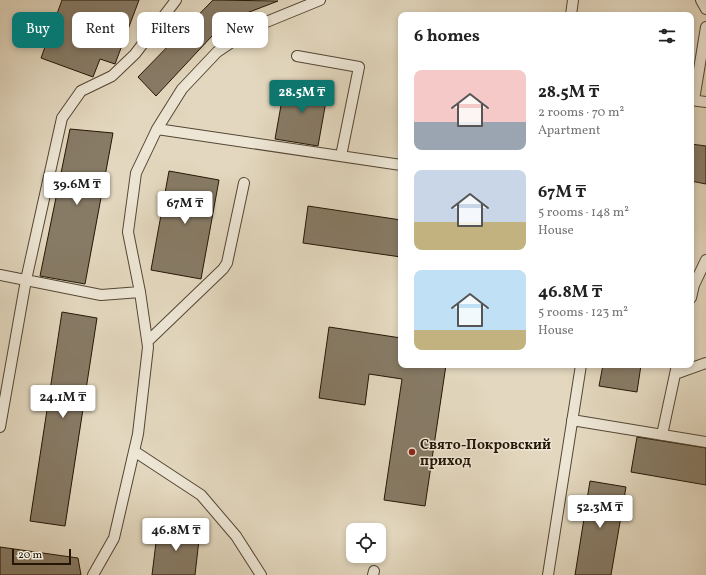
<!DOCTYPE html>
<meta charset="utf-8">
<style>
body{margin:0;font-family:Vollkorn,serif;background:#f2f2f2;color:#222;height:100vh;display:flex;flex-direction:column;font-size:15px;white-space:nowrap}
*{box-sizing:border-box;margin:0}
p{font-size:13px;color:#767676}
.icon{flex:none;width:22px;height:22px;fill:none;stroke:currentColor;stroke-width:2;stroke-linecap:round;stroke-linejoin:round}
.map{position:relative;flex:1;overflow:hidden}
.drawer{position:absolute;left:398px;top:12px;width:296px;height:356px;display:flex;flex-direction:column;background:#fff;border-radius:8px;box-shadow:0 2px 6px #0003}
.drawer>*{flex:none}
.guide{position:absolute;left:12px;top:12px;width:326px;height:36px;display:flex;gap:8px}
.fabs{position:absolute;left:346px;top:523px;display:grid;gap:8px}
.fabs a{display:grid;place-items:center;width:40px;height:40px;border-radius:8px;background:#fff;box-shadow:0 2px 6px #0003;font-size:20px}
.scale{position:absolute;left:12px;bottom:10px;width:59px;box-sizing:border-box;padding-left:4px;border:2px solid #241605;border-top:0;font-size:11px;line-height:14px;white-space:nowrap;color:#241605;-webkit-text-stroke:3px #ede6d5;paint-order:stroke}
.price{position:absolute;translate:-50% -34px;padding:0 9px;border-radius:4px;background:#fff;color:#222;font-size:13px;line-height:26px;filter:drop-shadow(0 1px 2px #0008)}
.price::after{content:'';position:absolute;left:50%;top:24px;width:12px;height:9px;margin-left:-6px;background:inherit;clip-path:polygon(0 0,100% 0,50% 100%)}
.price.selected{background:#0f766e;color:#fff}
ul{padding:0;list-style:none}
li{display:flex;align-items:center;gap:12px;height:100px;padding:0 16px}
li span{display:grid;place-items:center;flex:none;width:112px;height:80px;border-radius:8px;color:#555}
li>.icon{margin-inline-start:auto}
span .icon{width:48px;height:48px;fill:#fffc;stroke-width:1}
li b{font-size:17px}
h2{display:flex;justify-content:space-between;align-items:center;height:48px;padding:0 16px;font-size:17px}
.chip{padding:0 14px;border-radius:8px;background:#fff;box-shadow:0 2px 6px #0003;font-size:14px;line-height:36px}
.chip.selected{background:#0f766e;color:#fff}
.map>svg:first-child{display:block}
.building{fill:#877b66;stroke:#241605}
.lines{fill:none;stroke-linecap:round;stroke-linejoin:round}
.lane-casing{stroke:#544634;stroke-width:12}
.lane{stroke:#ede6d5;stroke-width:10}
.poi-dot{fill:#8f2418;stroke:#ede6d5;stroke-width:1.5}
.labels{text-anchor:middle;stroke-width:3;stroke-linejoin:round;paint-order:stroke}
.poi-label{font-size:14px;font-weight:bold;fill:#241605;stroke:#ede6d5;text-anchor:start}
</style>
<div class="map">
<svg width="706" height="575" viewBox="0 0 706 575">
<rect width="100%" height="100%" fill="#e3d8bf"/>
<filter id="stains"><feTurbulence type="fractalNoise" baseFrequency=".005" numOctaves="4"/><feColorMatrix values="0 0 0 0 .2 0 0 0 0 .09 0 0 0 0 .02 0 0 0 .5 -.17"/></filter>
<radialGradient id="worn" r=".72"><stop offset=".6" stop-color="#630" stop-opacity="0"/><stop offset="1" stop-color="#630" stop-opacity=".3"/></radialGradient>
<!-- building -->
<path class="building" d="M62,0H139L115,64L100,59L93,77L41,58Z
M213,0L278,1L226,21L156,96L138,77Z
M285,83L328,90L318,146L275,139Z
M70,129L113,133L85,284L40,276Z
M691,144L706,146V184L691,181Z
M169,171L219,180L201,279L151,270Z
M308,206L401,220V257L303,243Z
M62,312L97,318L65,526L30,521Z
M329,327L401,338V365H446L425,506L384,500L402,379L369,374L365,405L319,398Z
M603,365H641L637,392L599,386Z
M637,437L706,448V485L631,472Z
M590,481L626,487L611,575H575Z
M158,526L200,531L195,575H152Z
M0,547L78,558L81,575H0Z"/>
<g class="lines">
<!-- lane casing -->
<g class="lane-casing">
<path id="lane" d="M701,0L706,9
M571,15L573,0
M297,56L359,67L341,156
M691,100L706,102
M694,100L706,27
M157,129L401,165
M0,275L101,295L140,292L148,347L138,434L114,538L93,575
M140,292L128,232L136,173L157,129L182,89L217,52L254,27L320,0
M691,298L694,285L706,260
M148,341L223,269L227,263L244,183
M675,374L706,363
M572,420L706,442
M0,427L26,280L62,118L81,91L112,76L135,54L176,0
M662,435L677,365
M134,451L201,495L236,536L261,575
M373,575L374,571
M548,575L581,365"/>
</g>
<!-- lane -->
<use href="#lane" class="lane"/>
</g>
<!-- markers -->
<circle class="poi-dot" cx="412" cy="452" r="4"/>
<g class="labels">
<!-- poi labels -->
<g class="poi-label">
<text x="420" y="449">Свято-Покровский<tspan x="420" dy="16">приход</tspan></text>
</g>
</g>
<rect width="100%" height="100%" filter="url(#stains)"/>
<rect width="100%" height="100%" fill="url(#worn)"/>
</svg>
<div class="fabs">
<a><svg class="icon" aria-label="locate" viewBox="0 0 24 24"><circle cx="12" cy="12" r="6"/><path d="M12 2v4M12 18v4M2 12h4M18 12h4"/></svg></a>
</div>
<div class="scale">20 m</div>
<b class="price selected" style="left:302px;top:114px">28.5M ₸</b>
<b class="price" style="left:77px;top:206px">39.6M ₸</b>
<b class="price" style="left:185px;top:225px">67M ₸</b>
<b class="price" style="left:63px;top:419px">24.1M ₸</b>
<b class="price" style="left:600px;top:529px">52.3M ₸</b>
<b class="price" style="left:176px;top:552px">46.8M ₸</b>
<div class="guide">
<a class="chip selected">Buy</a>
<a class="chip">Rent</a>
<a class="chip">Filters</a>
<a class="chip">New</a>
</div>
<section class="drawer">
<h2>6 homes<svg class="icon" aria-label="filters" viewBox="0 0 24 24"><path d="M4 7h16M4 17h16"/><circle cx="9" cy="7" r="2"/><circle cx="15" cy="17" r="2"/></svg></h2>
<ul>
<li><span style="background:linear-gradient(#f6c9c9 65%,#9aa5b1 0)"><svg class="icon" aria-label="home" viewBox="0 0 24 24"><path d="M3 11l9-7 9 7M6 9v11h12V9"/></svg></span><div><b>28.5M ₸</b><p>2 rooms · 70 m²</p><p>Apartment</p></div></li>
<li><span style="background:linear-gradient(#c9d6e8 65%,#c2b280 0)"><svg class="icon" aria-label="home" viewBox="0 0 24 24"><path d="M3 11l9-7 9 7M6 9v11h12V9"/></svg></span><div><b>67M ₸</b><p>5 rooms · 148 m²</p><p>House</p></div></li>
<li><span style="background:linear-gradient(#bfe0f5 75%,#c2b280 0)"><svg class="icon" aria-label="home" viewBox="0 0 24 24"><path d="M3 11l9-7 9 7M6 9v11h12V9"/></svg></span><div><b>46.8M ₸</b><p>5 rooms · 123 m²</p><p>House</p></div></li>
</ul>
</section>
</div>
